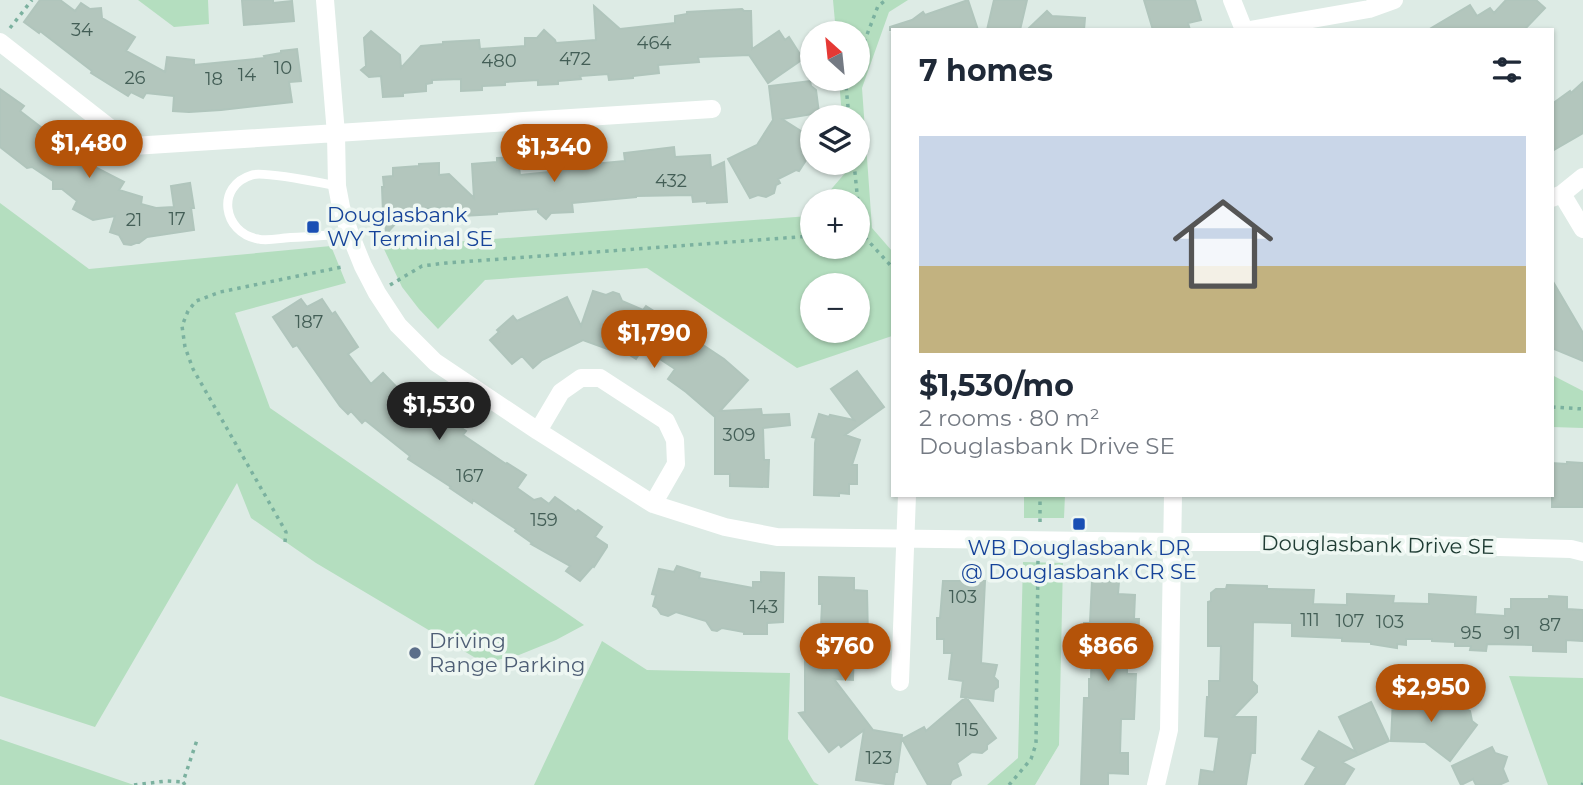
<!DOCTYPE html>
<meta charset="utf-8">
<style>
body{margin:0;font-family:Montserrat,sans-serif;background:#f2f2f3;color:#1f2937;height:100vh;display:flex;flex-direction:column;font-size:26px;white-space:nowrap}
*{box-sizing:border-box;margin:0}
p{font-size:23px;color:#747a83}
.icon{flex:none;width:38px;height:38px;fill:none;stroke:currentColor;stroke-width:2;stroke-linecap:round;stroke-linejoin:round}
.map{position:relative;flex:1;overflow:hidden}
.side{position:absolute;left:891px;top:28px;width:663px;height:469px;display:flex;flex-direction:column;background:#fff;border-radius:0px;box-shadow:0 2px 5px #0004}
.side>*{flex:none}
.needle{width:46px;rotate:333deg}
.fabs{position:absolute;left:800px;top:21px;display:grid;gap:14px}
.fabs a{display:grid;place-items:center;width:70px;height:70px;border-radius:50%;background:#fff;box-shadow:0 2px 5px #0004;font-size:35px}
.price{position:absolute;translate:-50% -60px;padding:0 16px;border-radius:24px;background:#b45309;color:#fff;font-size:23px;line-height:46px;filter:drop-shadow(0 2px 4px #0008)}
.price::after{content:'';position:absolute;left:50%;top:42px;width:21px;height:16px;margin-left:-10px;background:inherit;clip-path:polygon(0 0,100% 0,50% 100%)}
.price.on{background:#222;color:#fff}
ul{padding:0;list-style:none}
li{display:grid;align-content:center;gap:14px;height:371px;padding:0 28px}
li span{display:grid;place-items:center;height:217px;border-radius:0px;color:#555}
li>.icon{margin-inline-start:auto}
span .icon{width:126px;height:126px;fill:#fffc;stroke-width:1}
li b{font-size:30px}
h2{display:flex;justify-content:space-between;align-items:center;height:84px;padding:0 28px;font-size:30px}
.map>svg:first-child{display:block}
.green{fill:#b4debf;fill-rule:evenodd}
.building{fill:#b3c6bd;stroke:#b0c5bc;stroke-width:2}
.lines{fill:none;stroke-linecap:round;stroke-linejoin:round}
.path{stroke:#7bb19f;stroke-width:3.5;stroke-dasharray:3.5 5;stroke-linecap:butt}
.lane{stroke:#fff;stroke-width:9}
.street{stroke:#fff;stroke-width:18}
.transit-dot{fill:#1a4fb4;stroke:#eef7f2;stroke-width:2.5}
.service-dot{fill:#5c6f8a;stroke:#eef7f2;stroke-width:2.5}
.labels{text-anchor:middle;stroke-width:7;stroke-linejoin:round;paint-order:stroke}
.number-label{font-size:18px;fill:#435e56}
.transit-label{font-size:21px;fill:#164399;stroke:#eef7f2;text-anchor:start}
.street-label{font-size:21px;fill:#1e3b33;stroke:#eef7f2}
.service-label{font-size:21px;fill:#4e5e75;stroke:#eef7f2;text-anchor:start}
</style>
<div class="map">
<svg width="1583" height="785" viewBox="0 0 1583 785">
<rect width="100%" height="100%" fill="#ddebe5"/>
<!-- green -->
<path class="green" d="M138,0H208L209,24L174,27Z
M833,0H908L889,12L862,88L872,228L892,251V336L797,368L647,268L485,280L438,329L419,309L402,287L383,247L809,216L812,212V247H858V201H821L846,172L845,163H858V117H842L839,79H858V33H836ZM858,285V331H812V285Z
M0,203L89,269L331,246L346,283L235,313L270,408L584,625L556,640L519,655L484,663L316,563L251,518L237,483L95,727L0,696Z
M1552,375L1583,391V428L1552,427Z
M1024,495H1065L1064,518H1024Z
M1023,562L1063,563L1059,745L1035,785H987L1018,758Z
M602,641L647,670L790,673L788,739L814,782L819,785H534Z
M1509,676L1583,678V785H1548Z
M0,739L134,785H0Z"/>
<!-- building -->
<path class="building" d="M40,0H60L75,11L81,3L90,9L101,8L102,18L135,37L126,51L165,72L167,57L194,60V65L265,58L264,56L281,53V51L297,49L301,81L289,82L292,102L221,110L189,112L173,111L174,96L146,93L143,98L131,92L128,96L91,73L92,71L40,31L39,33L24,22Z
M242,0H273V3L292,1L294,21L244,25Z
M968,0L978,30H890V27L912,20L923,12L925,15Z
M994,0H1027L1020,30H987Z
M1144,0H1195L1201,20L1188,23L1190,30H1153Z
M1506,0H1536L1545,8L1524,30H1428L1470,5L1477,16L1490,8L1494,13Z
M594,6L620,29L675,23V16L687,14V12L742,9L744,11H751L752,49L779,31L785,40L789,37L803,59L768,83L749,55L698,57L699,62L658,65L659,73L633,76V78L609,80L608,74L580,76L581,79L558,81V84L538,85V80L505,82V85L482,86V90L461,91V79L432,80V83L426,84V91L403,93V96L383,97L381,76L369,77L361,70L366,66L364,38L371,31L400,55L401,68L421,46L443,44V42L479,40L480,49L525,46V38H537L544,30L555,40L556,43L596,40Z
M1047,11L1052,16L1085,18L1084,30H1027Z
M810,81L811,86L816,90L819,113L782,119L812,138V151L799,171L796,170L778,179L780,183L776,185L774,193L766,197L758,195L750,198L728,159L757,145L773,120L769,86Z
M1583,82V133L1552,151V104L1570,91L1571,93Z
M0,89L24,106L20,111L46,131L50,126L66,137L65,139L89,157L85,162L124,182L119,190L142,197L141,204L156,208L174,207L171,186L190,183L194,208H191L194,230L147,237L139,243H136L131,245L124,244L119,235L110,232L115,216L93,220L73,209L77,201L62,189H53V181L32,167L27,168L0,147Z
M674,147L675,157L710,155L711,168L724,162L727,202L707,203V201L693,202L692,195L636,196V197L572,203L573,212L551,213L546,219L538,212V209L497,212V214L462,216L461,206L415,209L408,210L386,234L385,213H383L382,187H384L383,177L393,176V168L419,166V164L439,163V175L449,174L474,198L472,164L497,162V158L518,157L520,175L550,172L548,154L569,152V157L592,155L593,164L625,161L624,153Z
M1552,280L1583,333V361L1552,348Z
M593,291L606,295L613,292L619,294L622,301L643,310L646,306L701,341L700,343L724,359L748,380L720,411L761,409L762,415L789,414L790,425L763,428L764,460H769L768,487L730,486V474H715V417L686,392L668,379L675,369L643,348L636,359L615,346L613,351L583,340L542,360L533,368L522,356L512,364L490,340L499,332L497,330L513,316L517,321L567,297L581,326Z
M301,299L307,307L322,299L332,314L335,312L358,347L348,354L371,384L383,373L410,401L415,396L449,423L451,421L466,431L463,435L506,464L507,463L526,475L517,488L534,500L541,498L549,504L555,497L576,512L578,510L602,527L595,537L607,545V547L594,567L593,566L580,581L566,571L570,566L531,544L532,543L515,531L516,529L473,500L472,503L450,488L451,487L408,459L410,456L365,420L362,423L351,411L348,414L340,406L297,345L293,347L273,317Z
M857,371L884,407L845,435L860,440L852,465H857V484H849V494L839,493V496L814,495L815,443L816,438L812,437L819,414L829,417L830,415L854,420L831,389Z
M1567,462L1583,463V507H1552V463L1567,464Z
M677,566L700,573L699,578L753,588V582H761V572L784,573L783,622L767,623V634H744V632L722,628L717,631L712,630L706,621L676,612L668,616L661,614L657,608L653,606L656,595L652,594L659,569L674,572Z
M819,577L854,578V590L867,591L868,639L858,638V644H854L853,680L834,679L873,730L902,735L897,772H895L893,785L856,780L864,730L841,747L839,744L829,752L799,713L805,712V657L839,658L816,635L817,629L821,626L822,604H819Z
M943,581H985L981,663L997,665L994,677L998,681V687L994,690L993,701L961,697L963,681L949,679L952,653H944V639H937V618H940Z
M1092,581L1119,582L1118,594L1135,595L1134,619H1139L1138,643L1127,642V674H1136L1134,719H1121L1120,753H1128V774L1108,773V785H1081L1084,698H1089V679H1091L1092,642H1084V623H1090Z
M1227,585L1267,586V589L1314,590L1313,604L1347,605V594L1394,596L1393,603L1429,604V594L1476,597L1475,614L1505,616V609H1511V599H1549V596L1567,597V609L1583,610V641L1566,640V652L1533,651V645L1487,644L1486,651L1470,650L1471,646H1455V642L1432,641V639H1406V645L1397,644V648L1371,644V642L1342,641V638L1292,636V623L1253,622L1252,681L1257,686V692L1233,717H1256L1255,753H1251L1246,785H1199L1201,770L1214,772L1219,737L1205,736L1207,697H1209V681H1220L1221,646H1208V602L1211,601V593L1216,589H1226Z
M1407,694H1416L1424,701H1448L1446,705H1461L1470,711L1472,721L1477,725L1450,761L1425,742L1391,741L1393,699L1401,700Z
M966,697L996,738L987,745V749L982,753L972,752L957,763L961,775L952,780L950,785H928L902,739L924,727L926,731Z
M1371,702L1389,741L1342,762L1354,769L1344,785H1305L1316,767L1302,759L1319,731L1356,752L1339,717Z
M1492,747L1495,753L1507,757L1503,769L1508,781L1499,785H1476L1473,779L1461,785L1452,766Z"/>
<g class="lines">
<!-- path -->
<path class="path" d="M10,28L32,0
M858,58L878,6L886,0
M849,79L846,86L849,117
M854,163L861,233
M858,233H861L892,267
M390,285L422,266L446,263L812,236
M1552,407L1583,409
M1040,522V495
M285,542L286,532L193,369L185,347L182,326L188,311L196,301L220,292L342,267
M134,785L166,781L183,782
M185,785L183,782L198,737
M1009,785L1031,759L1036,744L1038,558
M1582,785L1583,783"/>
<!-- lane -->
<path class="lane" d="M337,186C321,183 263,171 252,175C215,186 223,233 258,239C266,241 276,239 285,238C306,237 328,235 350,234"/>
<!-- street -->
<path class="street" d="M325,0L336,134L337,186L341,207L350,234L363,266L377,293L398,325L435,362L538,431L653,504L725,527L777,537L1172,542H1322L1571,549L1583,552
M1232,0L1244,30
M1250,30L1369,9L1394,0
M0,42L133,146L712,109
M1562,194L1583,229
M1552,198L1562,194L1583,177
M538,431L561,392L581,378H600L666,421L675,440L676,464L653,504
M900,682L907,495
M1156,785L1169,730L1173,495"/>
</g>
<!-- markers -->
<g class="transit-dot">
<rect x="306" y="220" width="14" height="14" rx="3.5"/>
<rect x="1072" y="517" width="14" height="14" rx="3.5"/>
</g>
<circle class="service-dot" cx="415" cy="653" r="7"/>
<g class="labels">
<!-- number labels -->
<g class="number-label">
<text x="82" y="36">34</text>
<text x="654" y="49">464</text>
<text x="575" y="65">472</text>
<text x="499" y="67">480</text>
<text x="283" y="74">10</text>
<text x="247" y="81">14</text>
<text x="135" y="84">26</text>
<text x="214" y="85">18</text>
<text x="671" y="187">432</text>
<text x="177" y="225">17</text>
<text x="134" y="226">21</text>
<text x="309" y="328">187</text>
<text x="739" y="441">309</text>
<text x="470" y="482">167</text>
<text x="544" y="526">159</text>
<text x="963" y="603">103</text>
<text x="764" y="613">143</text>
<text x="1310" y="626">111</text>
<text x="1350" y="627">107</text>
<text x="1390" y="628">103</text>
<text x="1550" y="631">87</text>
<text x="1471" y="639">95</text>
<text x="1512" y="639">91</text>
<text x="967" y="736">115</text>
<text x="879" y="764">123</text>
</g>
<!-- transit labels -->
<g class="transit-label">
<text x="327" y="222">Douglasbank<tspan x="327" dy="24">WY Terminal SE</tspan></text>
<text x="1079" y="555" text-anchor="middle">WB Douglasbank DR<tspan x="1079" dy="24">@ Douglasbank CR SE</tspan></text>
</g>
<!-- street labels -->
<g class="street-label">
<text transform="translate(1378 545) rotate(1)" y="7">Douglasbank Drive SE</text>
</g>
<!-- service labels -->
<g class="service-label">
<text x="429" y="648">Driving<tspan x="429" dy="24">Range Parking</tspan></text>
</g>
</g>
</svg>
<div class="fabs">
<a><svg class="needle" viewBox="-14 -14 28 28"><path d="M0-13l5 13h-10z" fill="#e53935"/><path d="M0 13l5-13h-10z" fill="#747a83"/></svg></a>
<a><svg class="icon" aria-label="layers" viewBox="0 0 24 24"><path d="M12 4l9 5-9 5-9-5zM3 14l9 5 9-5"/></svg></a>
<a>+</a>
<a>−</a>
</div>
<b class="price" style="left:89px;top:180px">$1,480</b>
<b class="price" style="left:554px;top:184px">$1,340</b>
<b class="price" style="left:654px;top:370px">$1,790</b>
<b class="price on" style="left:439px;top:442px">$1,530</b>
<b class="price" style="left:845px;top:683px">$760</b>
<b class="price" style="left:1108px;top:683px">$866</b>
<b class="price" style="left:1431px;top:724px">$2,950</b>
<section class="side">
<h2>7 homes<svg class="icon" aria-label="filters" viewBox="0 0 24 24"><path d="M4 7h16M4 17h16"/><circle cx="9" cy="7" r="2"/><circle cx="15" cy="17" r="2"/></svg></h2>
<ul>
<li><span style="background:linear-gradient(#c9d6e8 60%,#c2b280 0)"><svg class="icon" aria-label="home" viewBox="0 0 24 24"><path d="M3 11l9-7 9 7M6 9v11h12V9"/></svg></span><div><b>$1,530/mo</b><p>2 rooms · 80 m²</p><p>Douglasbank Drive SE</p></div></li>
</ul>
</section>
</div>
